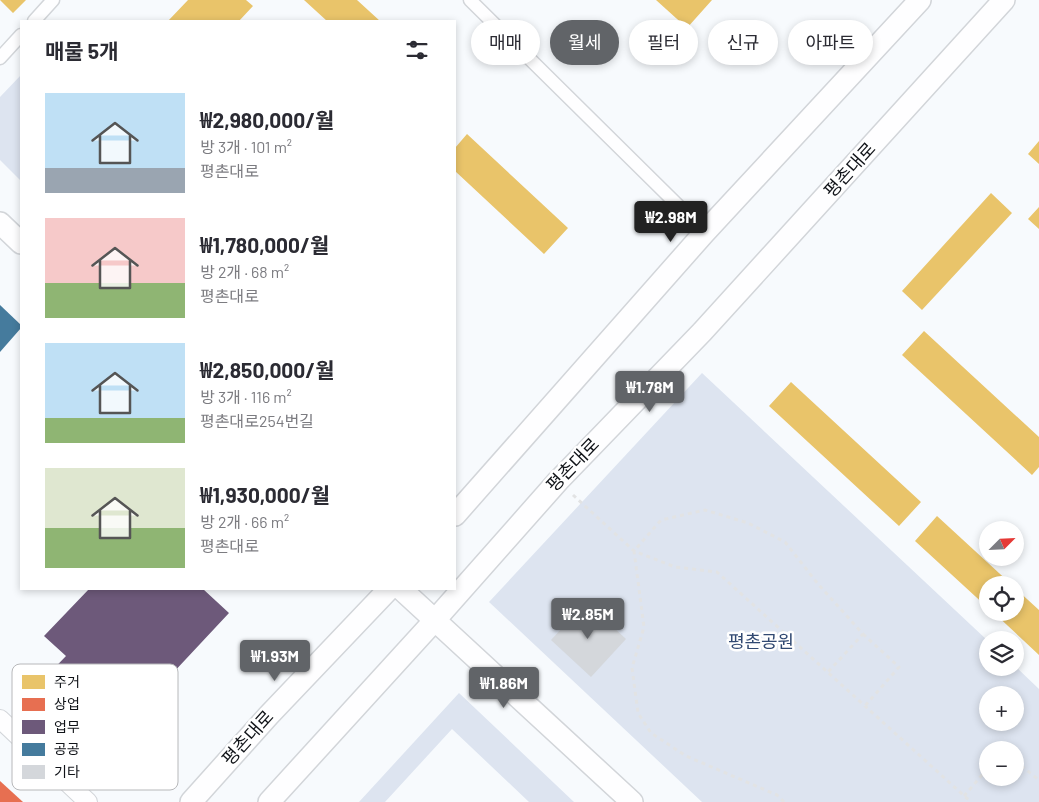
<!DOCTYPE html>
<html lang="ko">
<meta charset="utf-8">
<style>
body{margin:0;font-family:Barlow,"Noto Sans KR",sans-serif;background:#f2f2f3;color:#2b2b33;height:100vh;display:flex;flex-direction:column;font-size:19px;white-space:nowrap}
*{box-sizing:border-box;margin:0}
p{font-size:16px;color:#7c7c81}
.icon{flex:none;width:28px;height:28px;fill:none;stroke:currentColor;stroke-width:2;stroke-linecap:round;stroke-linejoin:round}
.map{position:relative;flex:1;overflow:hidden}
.details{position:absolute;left:20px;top:20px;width:436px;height:570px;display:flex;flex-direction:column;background:#fff;border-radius:0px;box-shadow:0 2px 8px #0003}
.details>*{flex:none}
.hud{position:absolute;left:471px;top:20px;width:475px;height:45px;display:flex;gap:10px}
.needle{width:32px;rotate:66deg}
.buttons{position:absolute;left:979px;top:521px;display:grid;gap:10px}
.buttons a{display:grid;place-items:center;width:45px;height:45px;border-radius:50%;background:#fff;box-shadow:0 2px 8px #0003;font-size:25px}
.price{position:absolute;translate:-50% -42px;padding:0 11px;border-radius:5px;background:#616468;color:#fff;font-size:16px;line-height:32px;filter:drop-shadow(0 1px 2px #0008)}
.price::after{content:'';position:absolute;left:50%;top:30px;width:15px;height:11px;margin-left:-8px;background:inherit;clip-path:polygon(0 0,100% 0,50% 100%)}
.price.active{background:#222;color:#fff}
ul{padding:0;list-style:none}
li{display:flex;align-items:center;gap:15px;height:125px;padding:0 25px}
li span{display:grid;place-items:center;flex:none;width:140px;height:100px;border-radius:0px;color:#555}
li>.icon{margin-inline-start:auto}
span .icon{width:60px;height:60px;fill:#fffc;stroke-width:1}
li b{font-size:21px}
h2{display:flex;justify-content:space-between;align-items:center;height:60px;padding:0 25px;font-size:21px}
.chip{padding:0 18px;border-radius:22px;background:#fff;box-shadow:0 2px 8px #0003;font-size:18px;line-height:45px}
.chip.active{background:#616468;color:#fff}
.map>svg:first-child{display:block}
.green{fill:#dde4f0;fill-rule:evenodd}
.homes{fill:#e9c46a}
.shops{fill:#e76f51}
.offices{fill:#6d597a}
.public{fill:#457b9d}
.building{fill:#d4d7db}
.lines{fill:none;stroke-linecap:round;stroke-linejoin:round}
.pedestrian-casing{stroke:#d2d5d9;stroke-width:15}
.minor-casing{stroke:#d2d5d9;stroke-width:20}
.tertiary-casing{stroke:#d2d5d9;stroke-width:24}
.path{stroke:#e2e3e4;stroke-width:3;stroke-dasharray:4 4;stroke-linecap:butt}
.pedestrian{stroke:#fefeff;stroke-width:12}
.minor{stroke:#fefeff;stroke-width:18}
.tertiary{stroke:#fefeff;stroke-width:21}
.labels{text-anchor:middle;stroke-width:5;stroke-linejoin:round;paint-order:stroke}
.street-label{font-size:18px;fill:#101318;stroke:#fff}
.park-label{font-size:18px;fill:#314972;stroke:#fff}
.key{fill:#fff;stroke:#b7b8ba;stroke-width:1}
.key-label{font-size:14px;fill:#101318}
</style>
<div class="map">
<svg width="1039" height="802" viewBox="0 0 1039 802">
<rect width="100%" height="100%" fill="#f7fafd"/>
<!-- green -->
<path class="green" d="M21,75V181L0,160V97Z
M702,373L987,640L988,668H1015V666L1039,689V802H702L489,602ZM988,695H1015V722H988ZM988,750H1015V778H988Z
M459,693L574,802H529L452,729L385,802H359Z"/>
<!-- homes -->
<path class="homes" d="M0,0H26L13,13Z
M188,0H246L253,6L239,21H168Z
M304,0H357L380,21H327Z
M656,0H712L687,28Z
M467,134L568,228L544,254L455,171V148Z
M1039,141V164L1028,154Z
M991,193L1012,213L922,310L902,291Z
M1039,207V229L1028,219Z
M924,331L1039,437V467L1032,475L902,355Z
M791,382L921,502L899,526L769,406Z
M937,516L1012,585H988V608L915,541Z
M1015,588L1039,610V655L993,612H1015Z"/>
<!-- shops -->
<path class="shops" d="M0,781L23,802H0Z"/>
<!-- offices -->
<path class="offices" d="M89,589H203L229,613L128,721L116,710L91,737L37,686L66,656L44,636Z"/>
<!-- public -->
<path class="public" d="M0,305L21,325V328L0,352Z"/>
<!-- building -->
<path class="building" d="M586,602L626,639L591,677L551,640Z"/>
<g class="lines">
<!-- pedestrian casing -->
<g class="pedestrian-casing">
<path id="pedestrian" d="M470,0L705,232
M34,21L53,0
M0,58L21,35"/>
</g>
<!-- minor casing -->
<g class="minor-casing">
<path id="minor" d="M0,719L88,802"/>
</g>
<!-- tertiary casing -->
<g class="tertiary-casing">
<path id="tertiary" d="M0,223L21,243
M455,515L705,232L920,0
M401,589L632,802
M191,802L269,715L389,589
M269,802L435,620L558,481L702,332L1004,0"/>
</g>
<!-- path -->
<path class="path" d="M573,495L634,551L675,567L717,572L971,802
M863,634L899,667L865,706
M1015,761L1039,780
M964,796L988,768
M784,802L777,795L686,756L651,733L638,713L632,668L644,627L634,551L661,520L705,510L748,523L785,542L818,584L863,634L828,672"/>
<!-- pedestrian -->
<use href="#pedestrian" class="pedestrian"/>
<!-- minor -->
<use href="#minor" class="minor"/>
<!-- tertiary -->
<use href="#tertiary" class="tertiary"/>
</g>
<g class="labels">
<!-- street labels -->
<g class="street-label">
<text transform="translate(850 170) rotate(-48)" y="6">평촌대로</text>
<text transform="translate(573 465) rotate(-46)" y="6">평촌대로</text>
<text transform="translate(248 738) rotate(-48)" y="6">평촌대로</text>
</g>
<!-- park labels -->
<g class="park-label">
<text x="761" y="648">평촌공원</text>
</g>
</g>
<!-- legend -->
<rect x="12" y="664" width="166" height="126" rx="8" class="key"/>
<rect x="22" y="675" width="23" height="14" fill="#e9c46a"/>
<rect x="22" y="698" width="23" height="13" fill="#e76f51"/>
<rect x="22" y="720" width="23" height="14" fill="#6d597a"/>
<rect x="22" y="743" width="23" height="13" fill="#457b9d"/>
<rect x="22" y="765" width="23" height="14" fill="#d4d7db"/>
<g class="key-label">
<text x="54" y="687">주거</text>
<text x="54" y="709">상업</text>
<text x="54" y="732">업무</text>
<text x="54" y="754">공공</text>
<text x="54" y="777">기타</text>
</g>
</svg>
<div class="buttons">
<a><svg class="needle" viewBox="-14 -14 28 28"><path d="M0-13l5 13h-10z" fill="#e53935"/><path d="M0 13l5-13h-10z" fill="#7c7c81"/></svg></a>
<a><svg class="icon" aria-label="locate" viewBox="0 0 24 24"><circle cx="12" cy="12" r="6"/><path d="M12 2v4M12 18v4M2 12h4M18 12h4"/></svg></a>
<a><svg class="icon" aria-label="layers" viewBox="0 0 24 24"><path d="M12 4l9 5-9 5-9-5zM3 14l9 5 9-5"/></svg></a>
<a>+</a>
<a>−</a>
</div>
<b class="price active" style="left:671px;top:243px">₩2.98M</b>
<b class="price" style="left:650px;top:413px">₩1.78M</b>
<b class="price" style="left:588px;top:640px">₩2.85M</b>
<b class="price" style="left:275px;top:682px">₩1.93M</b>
<b class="price" style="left:504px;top:709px">₩1.86M</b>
<div class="hud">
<a class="chip">매매</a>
<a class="chip active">월세</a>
<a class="chip">필터</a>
<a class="chip">신규</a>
<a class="chip">아파트</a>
</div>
<section class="details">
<h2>매물 5개<svg class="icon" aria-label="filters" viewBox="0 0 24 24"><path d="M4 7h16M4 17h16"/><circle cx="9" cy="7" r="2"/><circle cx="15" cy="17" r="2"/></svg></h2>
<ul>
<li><span style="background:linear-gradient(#bfe0f5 75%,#9aa5b1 0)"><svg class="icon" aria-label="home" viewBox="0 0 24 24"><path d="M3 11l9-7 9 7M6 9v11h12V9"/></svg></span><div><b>₩2,980,000/월</b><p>방 3개 · 101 m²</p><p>평촌대로</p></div></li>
<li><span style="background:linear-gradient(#f6c9c9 65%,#8fb573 0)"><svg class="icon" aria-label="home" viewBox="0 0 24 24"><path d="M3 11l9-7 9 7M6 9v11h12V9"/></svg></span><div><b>₩1,780,000/월</b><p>방 2개 · 68 m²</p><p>평촌대로</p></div></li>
<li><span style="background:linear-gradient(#bfe0f5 75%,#8fb573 0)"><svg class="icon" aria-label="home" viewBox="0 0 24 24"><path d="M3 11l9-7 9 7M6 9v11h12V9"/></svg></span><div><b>₩2,850,000/월</b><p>방 3개 · 116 m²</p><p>평촌대로254번길</p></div></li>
<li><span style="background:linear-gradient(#dfe7d0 60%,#8fb573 0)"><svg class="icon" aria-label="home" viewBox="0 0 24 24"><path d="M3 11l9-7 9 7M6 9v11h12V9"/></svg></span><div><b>₩1,930,000/월</b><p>방 2개 · 66 m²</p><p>평촌대로</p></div></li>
</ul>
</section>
</div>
